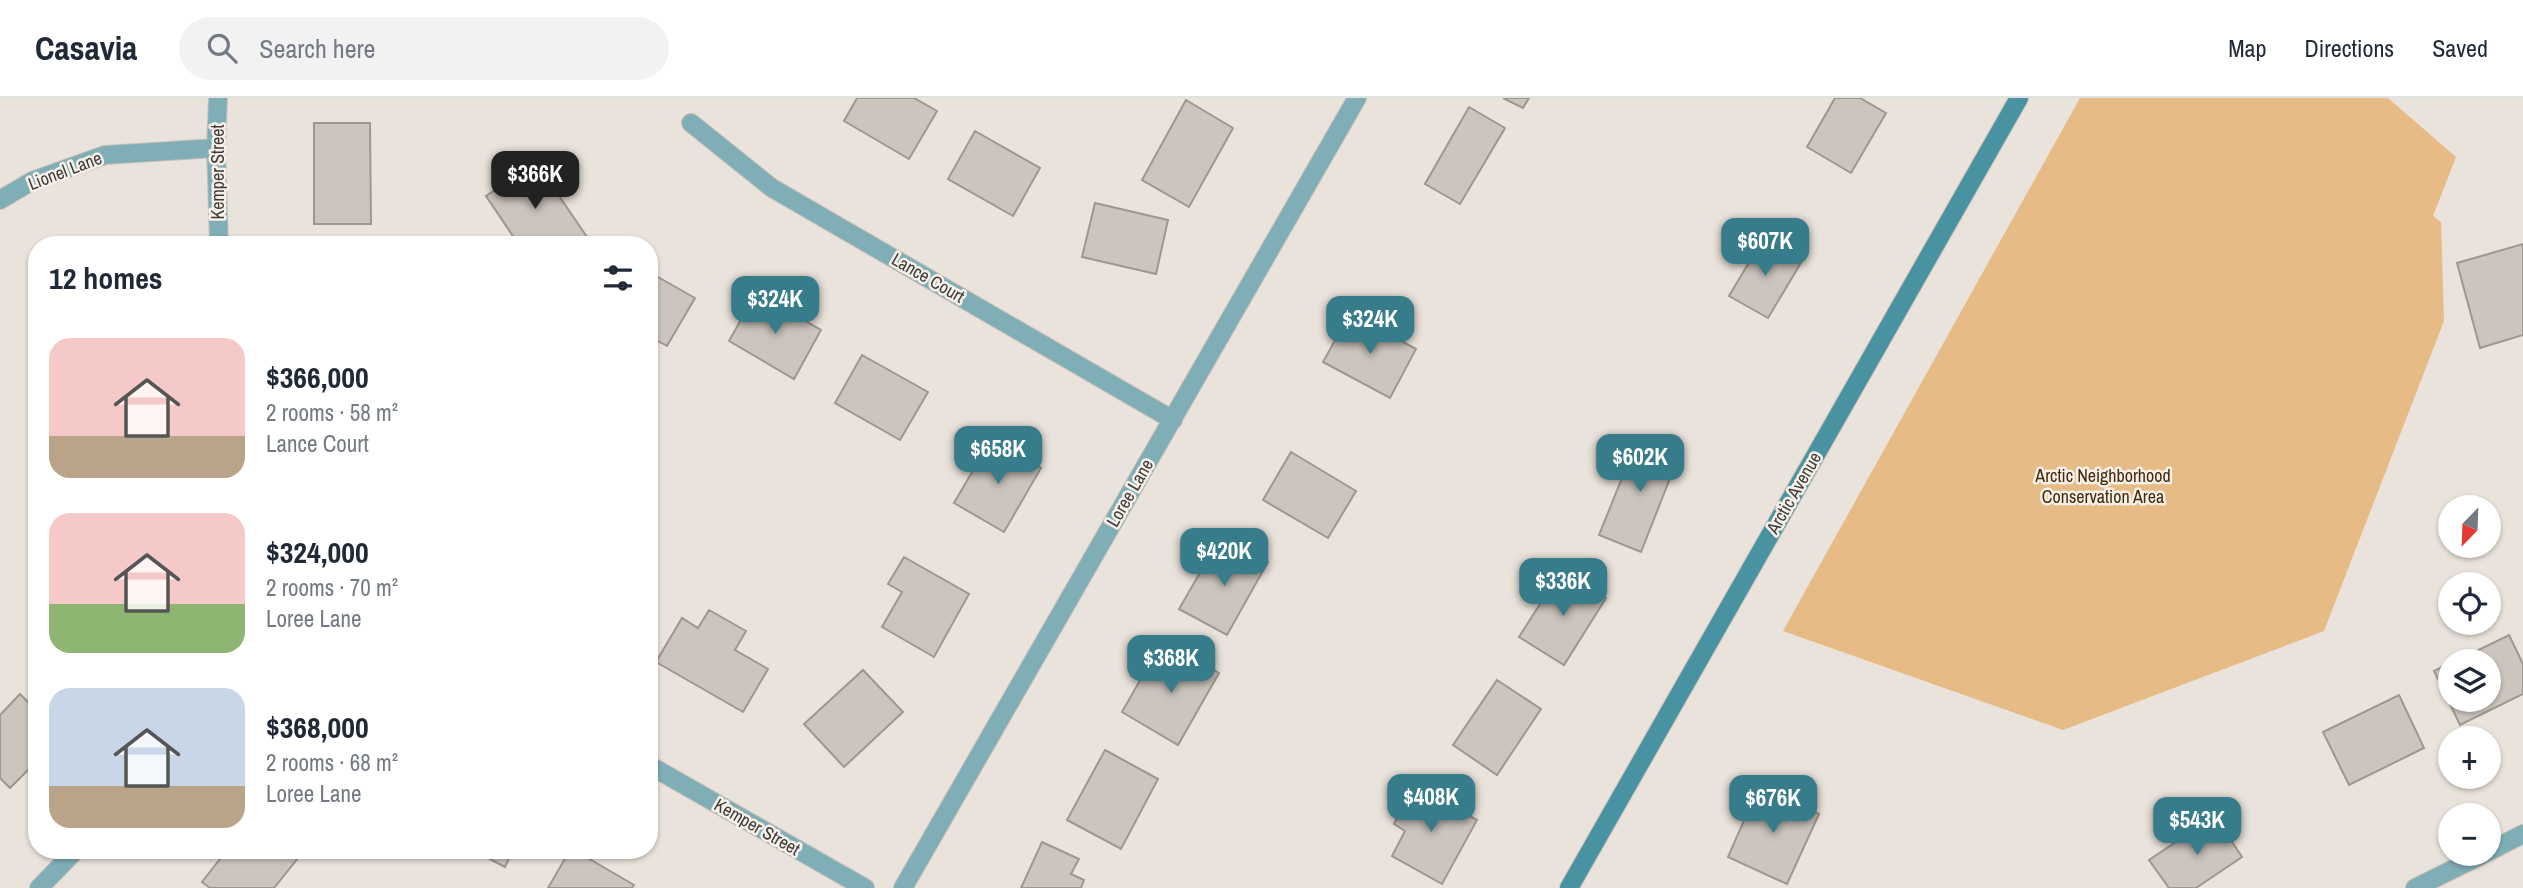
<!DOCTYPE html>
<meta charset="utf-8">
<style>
body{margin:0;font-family:"Archivo Narrow",sans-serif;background:#f2f2f3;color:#1f2937;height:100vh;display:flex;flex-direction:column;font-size:26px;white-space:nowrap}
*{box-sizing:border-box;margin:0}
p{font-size:23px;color:#747a83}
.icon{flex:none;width:38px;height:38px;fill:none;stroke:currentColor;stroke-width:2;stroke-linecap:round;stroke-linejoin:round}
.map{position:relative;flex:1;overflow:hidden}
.details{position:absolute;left:28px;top:138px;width:630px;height:623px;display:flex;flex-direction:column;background:#fff;border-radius:28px;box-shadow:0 2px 5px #0004}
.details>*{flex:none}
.needle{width:46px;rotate:203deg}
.controls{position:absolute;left:2438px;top:397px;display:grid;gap:14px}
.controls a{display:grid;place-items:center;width:63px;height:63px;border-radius:50%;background:#fff;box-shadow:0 2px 5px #0004;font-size:35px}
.price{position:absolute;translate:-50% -60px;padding:0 16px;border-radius:14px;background:#377c8a;color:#fff;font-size:23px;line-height:46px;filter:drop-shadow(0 2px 4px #0008)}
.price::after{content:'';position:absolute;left:50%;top:42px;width:21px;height:16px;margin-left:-10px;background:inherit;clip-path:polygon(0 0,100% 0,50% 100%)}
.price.on{background:#222;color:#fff}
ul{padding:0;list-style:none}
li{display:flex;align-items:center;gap:21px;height:175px;padding:0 21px}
li span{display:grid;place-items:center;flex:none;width:196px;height:140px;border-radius:21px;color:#555}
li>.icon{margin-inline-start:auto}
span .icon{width:84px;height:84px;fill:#fffc;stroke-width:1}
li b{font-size:30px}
h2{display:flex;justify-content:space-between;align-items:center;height:84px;padding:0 21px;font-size:30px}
header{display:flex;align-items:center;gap:42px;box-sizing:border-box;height:98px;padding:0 35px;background:#fff;border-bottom:2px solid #e0e1e3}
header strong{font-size:33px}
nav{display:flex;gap:38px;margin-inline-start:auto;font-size:24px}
.search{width:490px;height:63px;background:#f2f2f3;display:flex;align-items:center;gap:18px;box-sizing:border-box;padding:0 24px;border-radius:38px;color:#747a83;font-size:26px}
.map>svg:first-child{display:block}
.green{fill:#e6bb86}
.building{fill:#ccc5bd;stroke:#9e9790;stroke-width:2}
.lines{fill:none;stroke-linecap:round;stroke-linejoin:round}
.street-casing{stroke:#c8c1ba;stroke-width:20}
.secondary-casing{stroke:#c8c1ba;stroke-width:20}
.street{stroke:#80aeb7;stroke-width:18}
.secondary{stroke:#4892a1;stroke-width:18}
.labels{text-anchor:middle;stroke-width:5;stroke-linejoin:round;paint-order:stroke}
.street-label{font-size:18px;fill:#3e3b38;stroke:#f7f0e8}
.park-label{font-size:18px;fill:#412a09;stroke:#f7f0e8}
</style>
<header>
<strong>Casavia</strong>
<div class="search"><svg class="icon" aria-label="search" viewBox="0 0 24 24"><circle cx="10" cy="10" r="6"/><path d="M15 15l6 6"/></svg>Search here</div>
<nav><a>Map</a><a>Directions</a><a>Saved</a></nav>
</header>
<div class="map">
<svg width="2523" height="790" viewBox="0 0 2523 790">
<rect width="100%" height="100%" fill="#eae3db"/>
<!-- green -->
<path class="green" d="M2080,0H2388L2456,59L2433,118L2441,124L2444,223L2324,533L2063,632L1783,533Z"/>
<!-- building -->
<path class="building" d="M857,0H914L937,13L909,61L844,23Z
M1503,0H1529L1523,10Z
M1835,0H1860L1886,15L1851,75L1807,49Z
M1186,2L1233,30L1189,109L1142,82Z
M1469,9L1505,30L1460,106L1425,86Z
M314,25H370L371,126H314Z
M975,33L1040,70L1013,118L948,81Z
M536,64L587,139L575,147H519L486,98Z
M1095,105L1168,122L1156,176L1082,159Z
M1763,141L1802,163L1768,220L1729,198Z
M2523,146V237L2480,250L2457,165Z
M649,174L695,200L667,248L649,238Z
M756,195L821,232L794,281L729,243Z
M1350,215L1416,251L1390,300L1323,264Z
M862,257L928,294L900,342L835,305Z
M1639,338L1680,355L1641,454L1599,437Z
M991,342L1041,370L1004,434L954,405Z
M1291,354L1356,393L1328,440L1263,402Z
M1228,442L1268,464L1227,537L1179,511L1205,466L1211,469Z
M904,459L969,496L934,559L882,529L902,494L888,486Z
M1561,473L1606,500L1564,567L1519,539Z
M709,512L746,533L735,552L768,571L743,614L656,564L682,520L698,530Z
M2509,537L2523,566V596L2460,627L2434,573L2450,565V602H2488V564H2454Z
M1171,547L1219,575L1178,647L1122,614L1146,572L1154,577Z
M863,572L903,614L844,669L804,626Z
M1497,582L1541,611L1497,677L1453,647Z
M20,596L37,613V663L10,690L0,680V617Z
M2399,597L2424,650L2349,687L2323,634Z
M1105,652L1158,681L1121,751L1067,722Z
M1414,688L1477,722L1442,786L1392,758L1405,733L1394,726Z
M1759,688L1819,716L1787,786L1728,759Z
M2215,718L2242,759L2196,790H2169L2149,762Z
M1042,744L1079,761L1071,776L1084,782L1081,790H1021Z
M227,752H299L302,755L274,790H210L202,784Z
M473,752H513L505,769Z
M570,752H574L634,787L632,790H548Z"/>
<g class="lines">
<!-- street casing -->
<g class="street-casing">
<path id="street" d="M218,0L216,50L219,147
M691,25L772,90L1173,322
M0,102L32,83L105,57L216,50
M649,667L865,790
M2488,754L2523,736
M39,790L76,752
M903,790L1357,0
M2415,790L2484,756"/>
</g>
<!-- secondary casing -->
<g class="secondary-casing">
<path id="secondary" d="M1569,790L2019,0"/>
</g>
<!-- street -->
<use href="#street" class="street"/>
<!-- secondary -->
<use href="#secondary" class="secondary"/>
</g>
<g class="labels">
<!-- street labels -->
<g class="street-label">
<text transform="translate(65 73) rotate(-21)" y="6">Lionel Lane</text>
<text transform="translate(218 74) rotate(-90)" y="6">Kemper Street</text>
<text transform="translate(928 180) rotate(30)" y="6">Lance Court</text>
<text transform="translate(1130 395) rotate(-60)" y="6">Loree Lane</text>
<text transform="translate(1794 395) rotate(-60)" y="6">Arctic Avenue</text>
<text transform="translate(757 729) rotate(30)" y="6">Kemper Street</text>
</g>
<!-- park labels -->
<g class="park-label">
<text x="2103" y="384">Arctic Neighborhood<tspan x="2103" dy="21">Conservation Area</tspan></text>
</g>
</g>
</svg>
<div class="controls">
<a><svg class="needle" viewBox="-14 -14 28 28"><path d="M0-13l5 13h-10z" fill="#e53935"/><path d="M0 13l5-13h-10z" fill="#747a83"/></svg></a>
<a><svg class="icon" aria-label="locate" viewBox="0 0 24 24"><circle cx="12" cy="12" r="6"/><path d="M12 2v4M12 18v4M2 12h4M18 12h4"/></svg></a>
<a><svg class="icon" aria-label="layers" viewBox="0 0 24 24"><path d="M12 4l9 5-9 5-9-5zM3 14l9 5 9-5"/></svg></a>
<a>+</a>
<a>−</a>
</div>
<b class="price on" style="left:535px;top:113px">$366K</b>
<b class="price" style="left:1765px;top:180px">$607K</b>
<b class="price" style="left:775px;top:238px">$324K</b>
<b class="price" style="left:1370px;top:258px">$324K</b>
<b class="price" style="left:998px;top:388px">$658K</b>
<b class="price" style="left:1640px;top:396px">$602K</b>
<b class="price" style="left:1224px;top:490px">$420K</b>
<b class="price" style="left:1563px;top:520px">$336K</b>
<b class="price" style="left:1171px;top:597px">$368K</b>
<b class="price" style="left:1431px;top:736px">$408K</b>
<b class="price" style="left:1773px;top:737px">$676K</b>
<b class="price" style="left:2197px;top:759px">$543K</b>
<section class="details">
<h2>12 homes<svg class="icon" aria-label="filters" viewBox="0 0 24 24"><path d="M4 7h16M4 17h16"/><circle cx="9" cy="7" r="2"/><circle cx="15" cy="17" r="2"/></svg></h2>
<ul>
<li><span style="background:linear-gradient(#f6c9c9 70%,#b9a48a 0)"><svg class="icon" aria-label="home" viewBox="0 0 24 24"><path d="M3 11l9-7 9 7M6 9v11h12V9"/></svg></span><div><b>$366,000</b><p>2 rooms · 58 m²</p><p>Lance Court</p></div></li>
<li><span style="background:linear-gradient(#f6c9c9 65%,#8fb573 0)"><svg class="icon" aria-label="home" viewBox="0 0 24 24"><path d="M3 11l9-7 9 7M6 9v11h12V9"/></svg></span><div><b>$324,000</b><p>2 rooms · 70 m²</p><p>Loree Lane</p></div></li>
<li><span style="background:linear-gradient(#c9d6e8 70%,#b9a48a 0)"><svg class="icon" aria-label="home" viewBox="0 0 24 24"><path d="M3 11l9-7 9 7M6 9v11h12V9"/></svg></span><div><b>$368,000</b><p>2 rooms · 68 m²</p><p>Loree Lane</p></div></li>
</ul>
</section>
</div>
